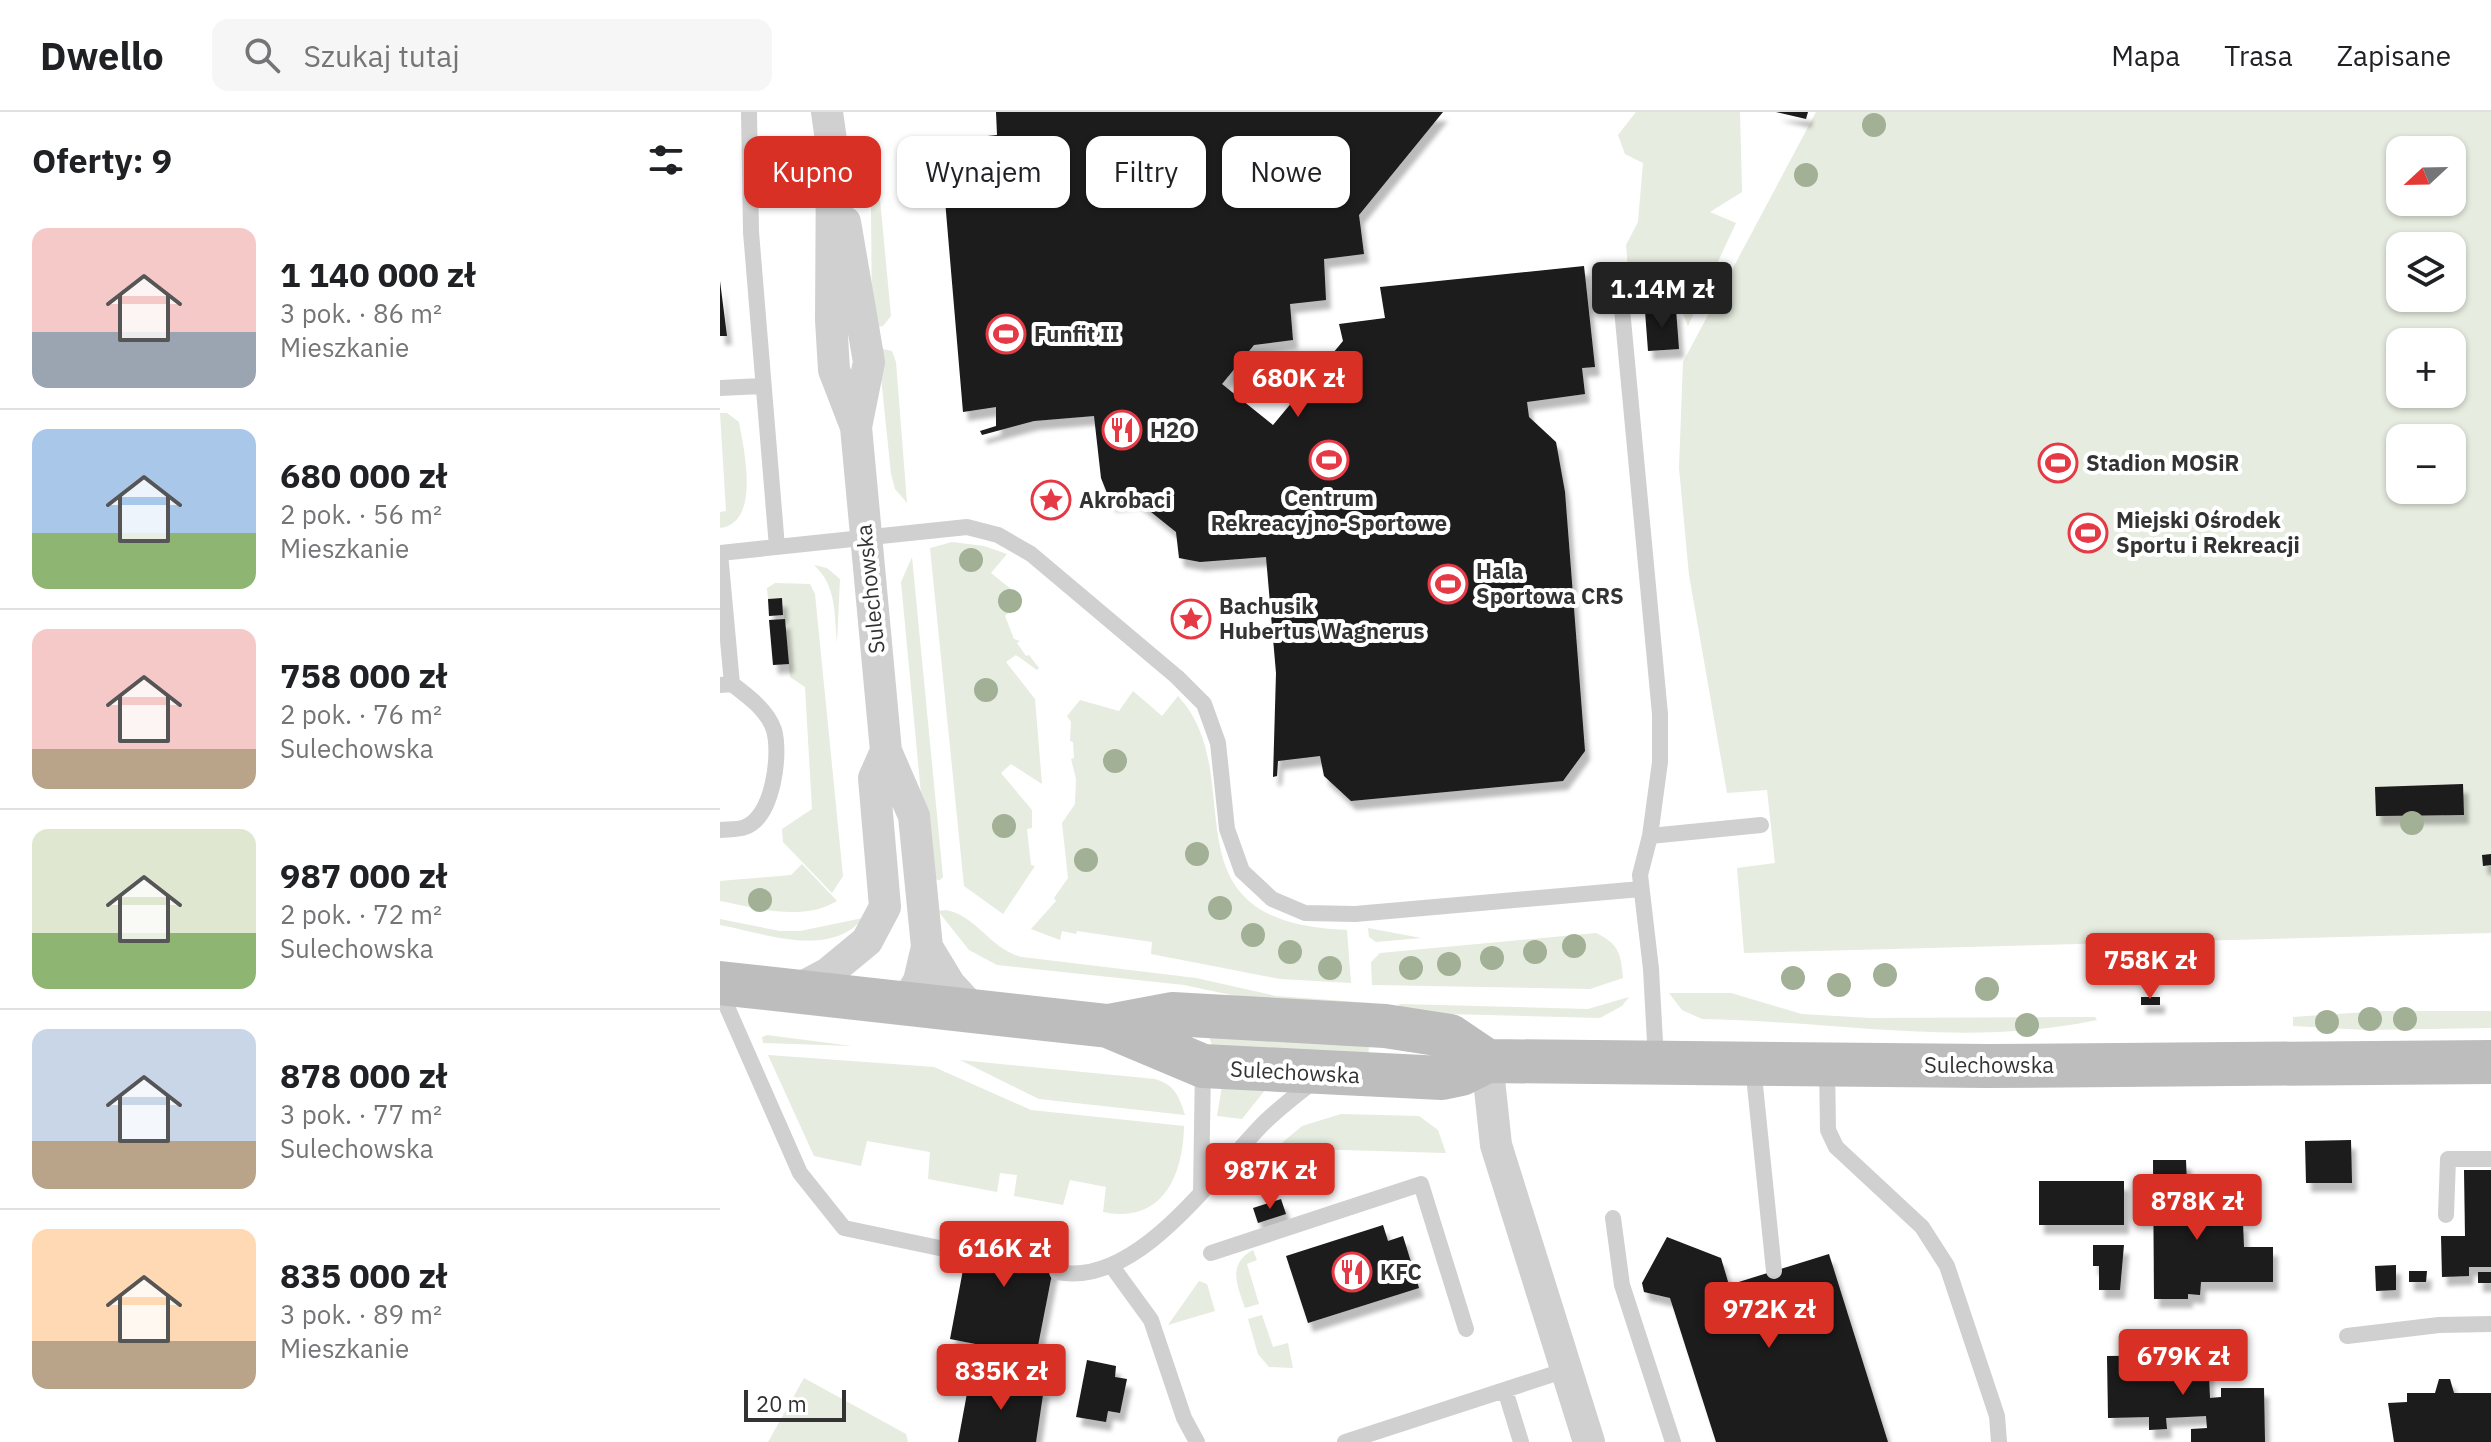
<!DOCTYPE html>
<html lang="pl">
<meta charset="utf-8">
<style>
body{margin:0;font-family:"IBM Plex Sans",sans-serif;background:#f6f6f6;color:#202124;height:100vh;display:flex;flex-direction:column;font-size:30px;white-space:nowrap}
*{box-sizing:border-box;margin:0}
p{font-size:26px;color:#757577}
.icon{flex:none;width:44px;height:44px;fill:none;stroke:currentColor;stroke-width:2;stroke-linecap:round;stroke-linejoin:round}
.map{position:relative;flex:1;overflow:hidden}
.drawer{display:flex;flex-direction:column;background:#fff;width:720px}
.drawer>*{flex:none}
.hud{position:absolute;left:24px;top:24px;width:760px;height:72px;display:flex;gap:16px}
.needle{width:52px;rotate:248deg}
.buttons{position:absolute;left:1666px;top:24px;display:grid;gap:16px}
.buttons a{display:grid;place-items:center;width:80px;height:80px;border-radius:16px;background:#fff;box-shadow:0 2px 6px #0004;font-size:40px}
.scale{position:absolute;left:24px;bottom:20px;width:102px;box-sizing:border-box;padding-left:8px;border:4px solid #333;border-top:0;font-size:22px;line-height:28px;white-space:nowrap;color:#333;-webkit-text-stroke:6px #fff;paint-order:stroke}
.price{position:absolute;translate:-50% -68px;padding:0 18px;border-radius:8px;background:#d93025;color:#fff;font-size:26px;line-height:52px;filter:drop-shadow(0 2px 4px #0008)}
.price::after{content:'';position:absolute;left:50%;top:48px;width:24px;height:18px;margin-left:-12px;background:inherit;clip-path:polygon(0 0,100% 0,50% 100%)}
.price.on{background:#222;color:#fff}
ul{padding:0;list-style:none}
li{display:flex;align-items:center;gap:24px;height:200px;padding:0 32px}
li+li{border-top:2px solid #e0e0e0}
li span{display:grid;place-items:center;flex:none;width:224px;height:160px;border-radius:16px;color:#555}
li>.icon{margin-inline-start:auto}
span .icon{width:96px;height:96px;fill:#fffc;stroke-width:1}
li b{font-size:34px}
h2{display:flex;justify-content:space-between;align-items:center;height:96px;padding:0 32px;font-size:34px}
.pill{padding:0 28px;border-radius:16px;background:#fff;box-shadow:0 2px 6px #0004;font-size:28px;line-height:72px}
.pill.on{background:#d93025;color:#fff}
header{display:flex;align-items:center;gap:48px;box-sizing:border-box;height:112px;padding:0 40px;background:#fff;border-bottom:2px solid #e0e0e0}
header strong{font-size:38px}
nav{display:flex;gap:44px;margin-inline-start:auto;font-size:28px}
.search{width:560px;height:72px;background:#f6f6f6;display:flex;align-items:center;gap:20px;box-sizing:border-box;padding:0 28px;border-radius:16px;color:#757577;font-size:30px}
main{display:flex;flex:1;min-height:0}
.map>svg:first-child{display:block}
.green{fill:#e6ecdf;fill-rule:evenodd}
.building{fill:#1a1a1a;filter:url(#shadow)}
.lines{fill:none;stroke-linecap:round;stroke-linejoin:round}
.lane{stroke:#d0d0d0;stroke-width:16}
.street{stroke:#d0d0d0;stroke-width:32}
.secondary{stroke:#bdbdbd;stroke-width:44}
.tree{fill:#a2b095}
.labels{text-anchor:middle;stroke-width:8;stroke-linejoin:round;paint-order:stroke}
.poi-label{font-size:22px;font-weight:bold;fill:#333;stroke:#fff;text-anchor:start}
.street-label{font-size:22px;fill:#333;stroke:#fff}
</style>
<header>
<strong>Dwello</strong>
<div class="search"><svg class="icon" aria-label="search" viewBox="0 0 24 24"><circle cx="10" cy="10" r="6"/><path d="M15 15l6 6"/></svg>Szukaj tutaj</div>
<nav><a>Mapa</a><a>Trasa</a><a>Zapisane</a></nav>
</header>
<main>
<section class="drawer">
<h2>Oferty: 9<svg class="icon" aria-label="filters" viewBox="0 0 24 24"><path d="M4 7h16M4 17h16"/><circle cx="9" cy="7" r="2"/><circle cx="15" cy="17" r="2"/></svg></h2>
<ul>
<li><span style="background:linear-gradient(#f6c9c9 65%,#9aa5b1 0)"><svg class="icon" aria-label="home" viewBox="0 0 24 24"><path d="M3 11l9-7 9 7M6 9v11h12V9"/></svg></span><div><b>1 140 000 zł</b><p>3 pok. · 86 m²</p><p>Mieszkanie</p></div></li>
<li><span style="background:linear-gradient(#a9c7e8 65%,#8fb573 0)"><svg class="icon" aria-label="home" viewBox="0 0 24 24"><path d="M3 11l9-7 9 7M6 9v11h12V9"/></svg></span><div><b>680 000 zł</b><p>2 pok. · 56 m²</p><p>Mieszkanie</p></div></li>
<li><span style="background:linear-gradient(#f6c9c9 75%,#b9a48a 0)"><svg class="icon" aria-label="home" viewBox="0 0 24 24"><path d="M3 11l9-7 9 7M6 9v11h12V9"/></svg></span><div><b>758 000 zł</b><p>2 pok. · 76 m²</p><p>Sulechowska</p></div></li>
<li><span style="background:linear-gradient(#dfe7d0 65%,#8fb573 0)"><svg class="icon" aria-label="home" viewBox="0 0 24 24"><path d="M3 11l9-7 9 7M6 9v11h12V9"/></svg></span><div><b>987 000 zł</b><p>2 pok. · 72 m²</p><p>Sulechowska</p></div></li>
<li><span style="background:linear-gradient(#c9d6e8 70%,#b9a48a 0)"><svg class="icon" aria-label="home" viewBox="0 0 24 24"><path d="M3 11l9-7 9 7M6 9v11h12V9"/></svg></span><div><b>878 000 zł</b><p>3 pok. · 77 m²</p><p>Sulechowska</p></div></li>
<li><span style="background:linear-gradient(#ffd9b3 70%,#b9a48a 0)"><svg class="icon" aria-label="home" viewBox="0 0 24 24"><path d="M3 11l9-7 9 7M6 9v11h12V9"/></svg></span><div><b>835 000 zł</b><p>3 pok. · 89 m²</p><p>Mieszkanie</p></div></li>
</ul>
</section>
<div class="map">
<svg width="1771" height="1330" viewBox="0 0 1771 1330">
<defs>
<filter id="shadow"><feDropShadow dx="5" dy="9" stdDeviation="2" flood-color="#0004"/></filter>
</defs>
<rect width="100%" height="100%" fill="#fff"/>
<!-- green -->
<path class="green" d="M916,0H1020L1022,80L990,100L1016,111L968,214L957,187L911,192L906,133L918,110L923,51L905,42L898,23Z
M1096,0H1771V821L1024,841L1017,756L1055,751L1047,678L1007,681L969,463L959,356L963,250ZM1680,38H1732V90H1680ZM1680,134H1732V186H1680ZM1680,230H1732V282H1680ZM1680,326H1732V378H1680Z
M160,87L171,204L163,214L152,216L151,93Z
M158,236L172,239L176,250L187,391L175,377L171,362Z
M0,301H7L19,310C24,338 41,411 0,416V400L6,399Z
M232,430L264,434L287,442L271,461L302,486L285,504L294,527L300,529L297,531L306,544L309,543L319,556L317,558L296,543L286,550L315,587L322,672L291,652L281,661L312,698V716L307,717L311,753L315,754L283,802L244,774L210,436Z
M192,445L223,765L220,768L209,767L181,470Z
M94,453L107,456L120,467L117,531C114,502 117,474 94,453Z
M55,471L90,472L95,482L123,764L112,781L63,730L62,717L92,697L85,575L70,565L62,486L48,487L47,476Z
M413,579L442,604L458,584C534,666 435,811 627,818L631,871L560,867L431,842L432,830L357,819L356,822L342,819L340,828L311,817L336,789L334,786L348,766L342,711L355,692L356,667L351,647L354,646L353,630L350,629L351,610L347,604L360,588L399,599Z
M82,752L117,789C82,810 37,796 0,789V769L71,763Z
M226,798C256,803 271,838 302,845L476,866L556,884L652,891H549L464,873L277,853L249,838L218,799Z
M143,806C111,847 43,821 0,813V807L60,819H80Z
M648,816L701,826L656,830L649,825Z
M876,821C899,832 901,842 903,866L870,877L652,873L651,850L660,841Z
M949,881H1011L1082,902L1150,906L1375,905L1377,908C1244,936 1115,909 982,907L962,898Z
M909,885L902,894L880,906L727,902L676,896L680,892L868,897Z
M1660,899H1771V916L1645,918L1573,914V905Z
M488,922L649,933L648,948L493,936Z
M47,923L132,934L43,931L42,925Z
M48,943L214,955L311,998L464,1014C463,1065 442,1112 383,1100L386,1075L350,1068L343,1093L294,1084L297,1063L280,1061L277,1080L208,1067L210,1040L147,1029L141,1054L94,1044Z
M240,948L435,967C455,973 459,984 465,1003L319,987Z
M502,974L546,977L522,1007L497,1004Z
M621,1002L699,1004L718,1018L726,1041L556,1036L582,1014Z
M533,1138L537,1148L527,1152L539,1192L525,1196C517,1173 507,1152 533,1138Z
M479,1169L487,1172L495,1199L448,1213Z
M542,1203L553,1235L568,1231L573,1256L549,1255L538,1242L528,1207Z
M84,1266L186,1322L188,1330H48Z"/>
<!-- building -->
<path class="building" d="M276,0H723L639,103L644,142L604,147L606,188L570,192L573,228L534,233L502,272L553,313L623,229L619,212L665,206L660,175L864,154L875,255L862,256L865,282L807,290L809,305L836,330L845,380L865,639L843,669L631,689L604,664L600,644L558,649L557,664L553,665L556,561L546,445L480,450L459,446L456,420L416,388L391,391L381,366L374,304L314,309L262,323L260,319L276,314V295L243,300L220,29L277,23Z
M1056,0H1088L1086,7Z
M67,34L68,49H62L61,35Z
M0,169L7,224H0Z
M956,197L959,237L928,239L925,199Z
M62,486L63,503L49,504L48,487Z
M65,507L69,552L53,553L49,508Z
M1743,672L1744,703L1656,704L1655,675Z
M1771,742V753L1763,754L1762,743Z
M1421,885H1440V893H1421Z
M1631,1028L1632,1071H1586L1585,1029Z
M1433,1048H1466L1468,1096H1474L1484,1105L1485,1111L1523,1110L1524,1135H1553V1170H1481L1480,1183L1468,1182V1187H1434Z
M1744,1058H1771V1155H1749V1164L1722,1165L1721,1124H1745Z
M1319,1069H1404V1113H1319Z
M561,1087L566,1102L538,1111L533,1096Z
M252,1110L339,1126L316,1244L230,1227Z
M663,1113L668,1129L683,1124L699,1176L588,1211L566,1144Z
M947,1125L1001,1146L1009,1173L1109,1142L1168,1330H996L950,1186L924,1180L922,1171Z
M1373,1133H1404L1400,1178H1379V1154H1373Z
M1676,1153V1178L1656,1179L1655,1154Z
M1689,1159H1707L1706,1170H1689Z
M1758,1160H1771V1171H1758Z
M1488,1243L1490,1286L1501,1285V1276H1544L1545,1330H1471V1317L1487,1316L1486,1304L1446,1306L1447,1317L1429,1318V1305L1388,1306L1387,1244Z
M367,1248L396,1254L395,1265L407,1267L400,1301L388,1299L386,1310L356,1305Z
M250,1265L324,1276L316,1330H238Z
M1719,1267H1730L1734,1281H1771V1330H1674L1668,1291L1687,1290V1281H1715Z"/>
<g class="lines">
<!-- lane -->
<path class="lane" d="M29,0L31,120L57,435
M902,197L940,602V650L930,724L920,763L931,857L936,948
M0,276L42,274
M12,572L0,441L247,415L278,423L311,442L457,565L484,592L498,631L507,717L522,759L552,787L585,801L635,802L921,777
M0,573L12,572C28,584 48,599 54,618C61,643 53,705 25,715C18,718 8,717 0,718
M930,724L1041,713
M0,879L80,1061L124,1116L248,1142
M1107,953L1108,1018L1116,1035L1202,1115L1227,1154L1277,1304L1279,1330
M1033,954L1054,1159
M481,1080L483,954
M1726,1103L1728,1047H1771
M893,1106L902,1173L953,1330
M491,1141L701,1072L746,1217
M391,1153L431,1208L464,1306L477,1330
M337,1160C416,1176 491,1066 539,1016C556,998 577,983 595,968
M1627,1224L1719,1213L1771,1212
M785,1278L801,1330
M625,1330L846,1258"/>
<!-- street -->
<path class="street" d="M107,0L116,64
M112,43L111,208L114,258L136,315L166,639L194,704L207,835L199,869L184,894
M125,110L149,250L136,315
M207,835L230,873L256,901
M75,879L107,862L147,829L165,795L154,666L166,639
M767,949L776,1033L869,1330"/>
<!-- secondary -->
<path class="secondary" d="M0,871L388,914L452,902L665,914L730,924L767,949
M388,914L483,954L722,966L741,962L767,949L1268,954L1771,950"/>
</g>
<!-- trees -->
<g class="tree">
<circle cx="1154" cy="13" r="12"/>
<circle cx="1086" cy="63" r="12"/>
<circle cx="251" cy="448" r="12"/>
<circle cx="290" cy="489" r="12"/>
<circle cx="266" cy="578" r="12"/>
<circle cx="395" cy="649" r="12"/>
<circle cx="1692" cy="711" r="12"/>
<circle cx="284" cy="714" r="12"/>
<circle cx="477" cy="742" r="12"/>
<circle cx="366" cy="748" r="12"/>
<circle cx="40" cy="788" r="12"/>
<circle cx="500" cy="796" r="12"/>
<circle cx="533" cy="823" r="12"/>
<circle cx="854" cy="834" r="12"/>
<circle cx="570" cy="840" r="12"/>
<circle cx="815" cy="840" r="12"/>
<circle cx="772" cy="846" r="12"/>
<circle cx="729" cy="852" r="12"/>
<circle cx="610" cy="856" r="12"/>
<circle cx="691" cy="856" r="12"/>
<circle cx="1165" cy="863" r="12"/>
<circle cx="1073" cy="866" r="12"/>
<circle cx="1119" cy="873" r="12"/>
<circle cx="1267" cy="877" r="12"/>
<circle cx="1650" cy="907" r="12"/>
<circle cx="1685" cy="907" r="12"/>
<circle cx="1607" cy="910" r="12"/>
<circle cx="1307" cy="913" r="12"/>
</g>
<!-- icons -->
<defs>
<g id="stadium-ring" transform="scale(2)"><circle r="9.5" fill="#fff" stroke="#e63946" stroke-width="1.5"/><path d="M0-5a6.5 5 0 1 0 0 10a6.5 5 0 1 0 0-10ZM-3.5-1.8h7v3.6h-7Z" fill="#e63946"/></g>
<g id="restaurant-ring" transform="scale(2)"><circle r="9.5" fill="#fff" stroke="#e63946" stroke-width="1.5"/><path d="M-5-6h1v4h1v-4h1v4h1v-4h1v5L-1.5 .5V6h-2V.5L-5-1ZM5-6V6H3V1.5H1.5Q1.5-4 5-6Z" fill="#e63946"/></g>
<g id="sight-ring" transform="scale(2)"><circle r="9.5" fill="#fff" stroke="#e63946" stroke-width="1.5"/><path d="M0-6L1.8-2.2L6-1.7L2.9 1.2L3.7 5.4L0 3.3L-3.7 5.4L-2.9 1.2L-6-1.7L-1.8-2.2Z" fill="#e63946"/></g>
</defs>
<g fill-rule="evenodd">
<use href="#stadium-ring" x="286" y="222"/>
<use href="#restaurant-ring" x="402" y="318"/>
<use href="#stadium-ring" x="609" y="348"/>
<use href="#stadium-ring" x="1338" y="351"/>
<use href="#sight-ring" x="331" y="388"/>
<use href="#stadium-ring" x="1368" y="421"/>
<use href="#stadium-ring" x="728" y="472"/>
<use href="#sight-ring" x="471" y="507"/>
<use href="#restaurant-ring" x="632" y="1160"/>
</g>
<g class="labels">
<!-- poi labels -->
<g class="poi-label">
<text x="314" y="230">Funfit II</text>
<text x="430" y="326">H2O</text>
<text x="1366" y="359">Stadion MOSiR</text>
<text x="609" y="394" text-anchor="middle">Centrum<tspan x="609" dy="25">Rekreacyjno-Sportowe</tspan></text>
<text x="359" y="396">Akrobaci</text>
<text x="1396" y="416">Miejski Ośrodek<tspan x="1396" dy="25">Sportu i Rekreacji</tspan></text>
<text x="756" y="467">Hala<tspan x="756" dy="25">Sportowa CRS</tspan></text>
<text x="499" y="502">Bachusik<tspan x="499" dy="25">Hubertus Wagnerus</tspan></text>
<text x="660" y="1168">KFC</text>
</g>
<!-- street labels -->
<g class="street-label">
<text transform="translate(150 477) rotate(-96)" y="8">Sulechowska</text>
<text x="1269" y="961">Sulechowska</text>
<text transform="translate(575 960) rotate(3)" y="8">Sulechowska</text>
</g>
</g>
</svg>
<div class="buttons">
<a><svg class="needle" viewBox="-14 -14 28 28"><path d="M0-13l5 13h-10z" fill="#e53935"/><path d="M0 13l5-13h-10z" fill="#757577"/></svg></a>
<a><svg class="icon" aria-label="layers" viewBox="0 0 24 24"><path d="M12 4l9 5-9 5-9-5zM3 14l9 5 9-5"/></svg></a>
<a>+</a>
<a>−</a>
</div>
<div class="scale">20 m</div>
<b class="price on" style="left:942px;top:218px">1.14M zł</b>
<b class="price" style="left:578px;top:307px">680K zł</b>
<b class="price" style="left:1430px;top:889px">758K zł</b>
<b class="price" style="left:550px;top:1099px">987K zł</b>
<b class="price" style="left:1477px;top:1130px">878K zł</b>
<b class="price" style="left:284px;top:1177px">616K zł</b>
<b class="price" style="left:1049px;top:1238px">972K zł</b>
<b class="price" style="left:1463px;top:1285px">679K zł</b>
<b class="price" style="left:281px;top:1300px">835K zł</b>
<div class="hud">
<a class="pill on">Kupno</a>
<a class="pill">Wynajem</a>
<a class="pill">Filtry</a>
<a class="pill">Nowe</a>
</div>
</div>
</main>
